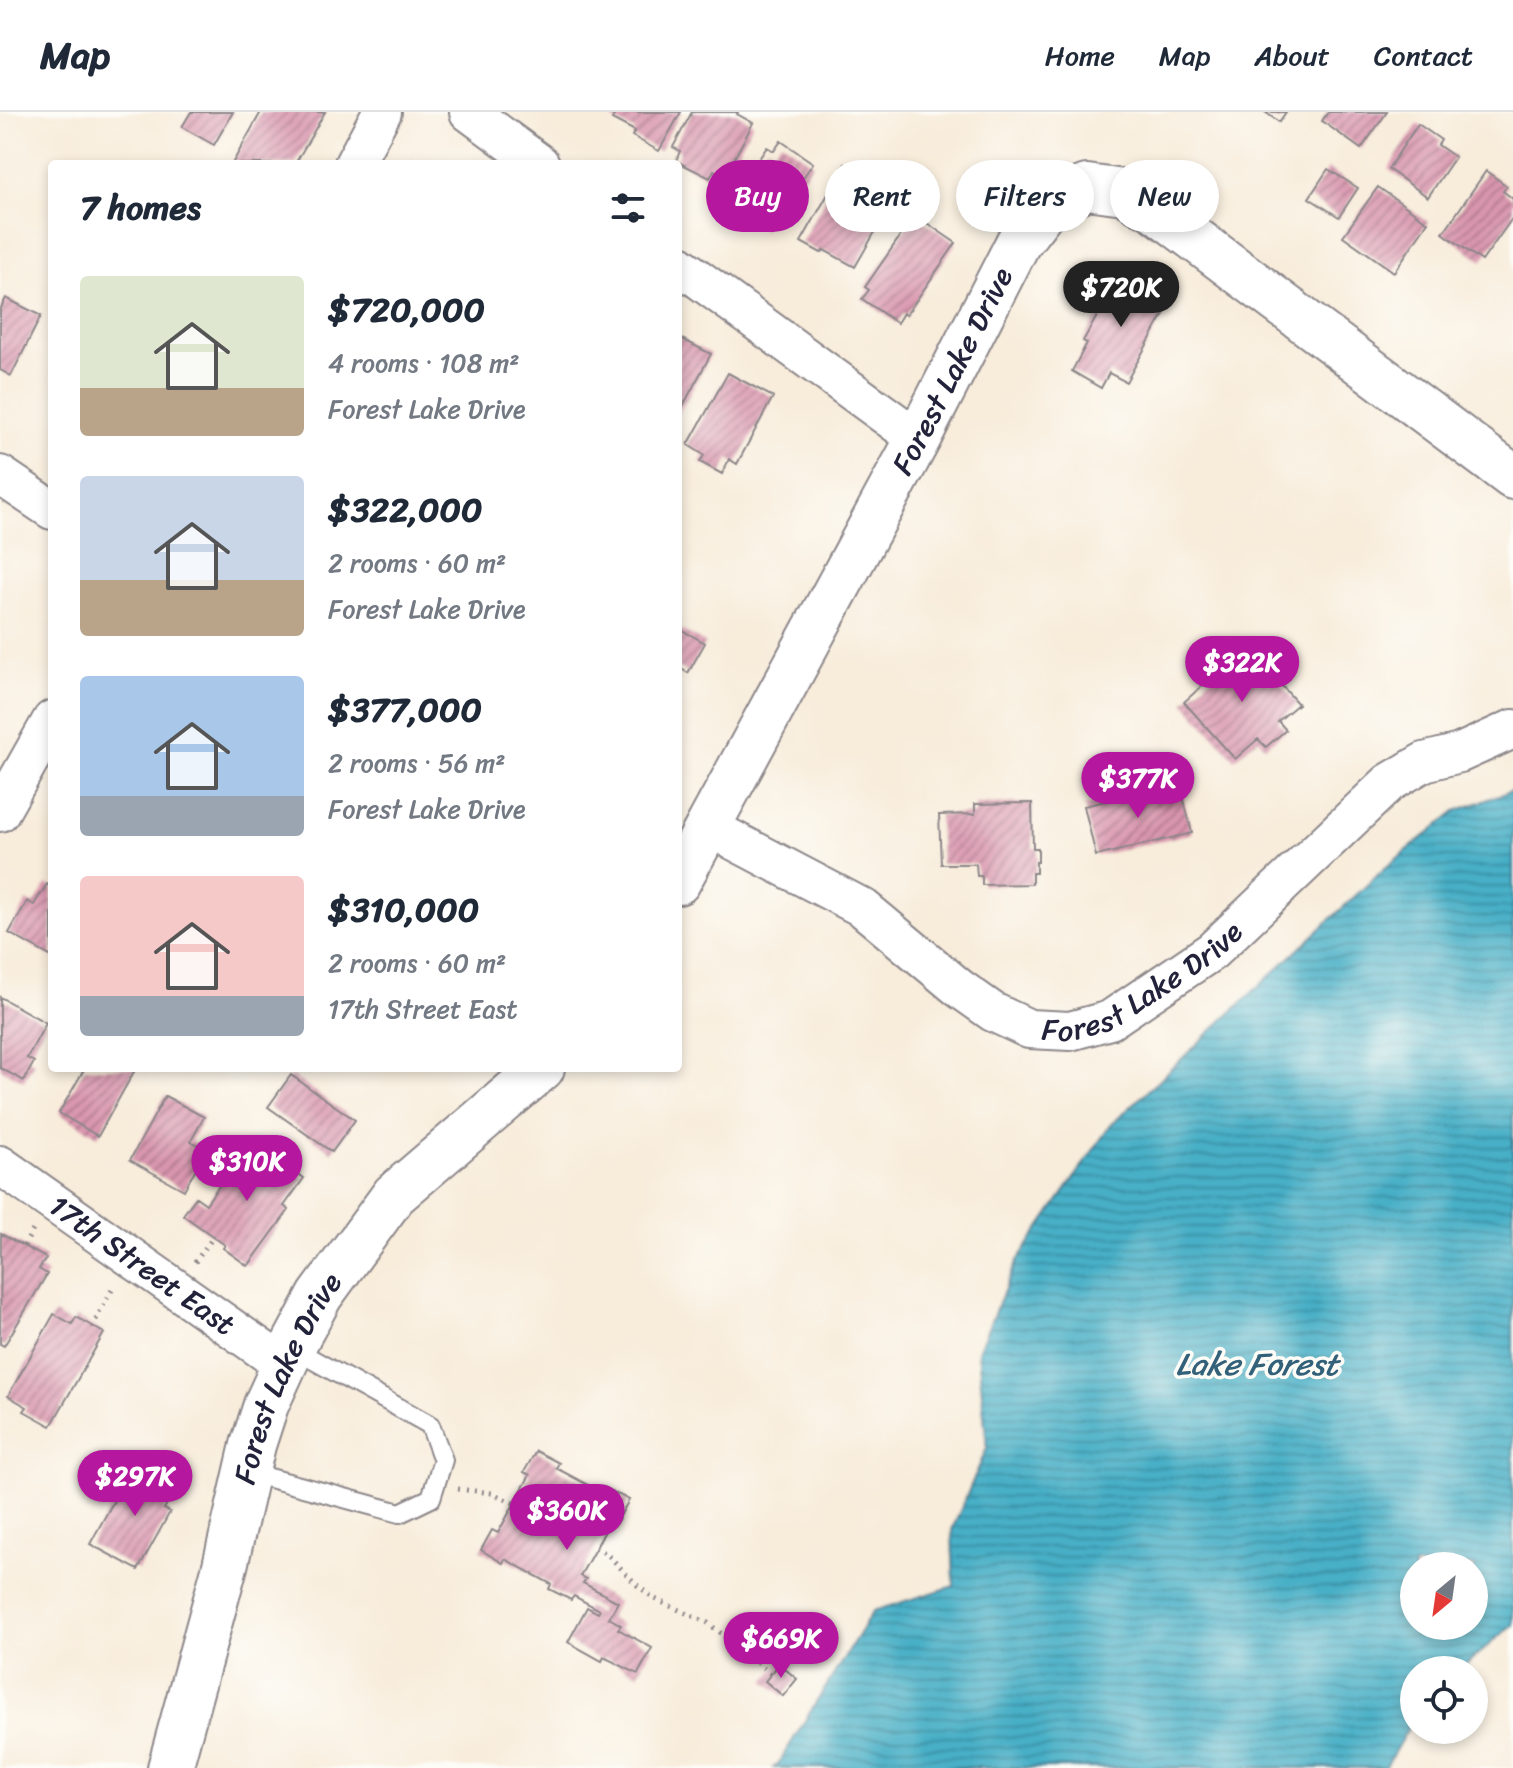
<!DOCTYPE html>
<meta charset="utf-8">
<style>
body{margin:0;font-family:Sriracha,sans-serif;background:#f2f2f3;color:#1f2937;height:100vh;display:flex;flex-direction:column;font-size:30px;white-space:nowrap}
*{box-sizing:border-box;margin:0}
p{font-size:26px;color:#747a83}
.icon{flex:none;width:44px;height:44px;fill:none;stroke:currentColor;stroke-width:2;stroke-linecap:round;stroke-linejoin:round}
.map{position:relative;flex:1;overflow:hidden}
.side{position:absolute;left:48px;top:48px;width:634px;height:912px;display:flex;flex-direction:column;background:#fff;border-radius:8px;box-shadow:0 4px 12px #0003}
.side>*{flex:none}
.guide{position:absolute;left:706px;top:48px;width:686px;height:72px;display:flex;gap:16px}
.needle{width:52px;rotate:209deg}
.controls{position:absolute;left:1400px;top:1440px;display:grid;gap:16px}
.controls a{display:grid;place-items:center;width:88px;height:88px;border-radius:50%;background:#fff;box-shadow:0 4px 12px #0003;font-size:40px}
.price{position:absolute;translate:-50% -68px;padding:0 18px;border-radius:28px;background:#b5179e;color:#fff;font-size:26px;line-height:52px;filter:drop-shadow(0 2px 4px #0008)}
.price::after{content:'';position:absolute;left:50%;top:48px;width:24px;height:18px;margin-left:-12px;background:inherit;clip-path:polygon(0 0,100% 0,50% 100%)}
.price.current{background:#222;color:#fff}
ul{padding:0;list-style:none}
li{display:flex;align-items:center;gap:24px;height:200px;padding:0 32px}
li span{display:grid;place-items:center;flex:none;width:224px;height:160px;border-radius:8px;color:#555}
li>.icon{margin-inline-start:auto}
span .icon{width:96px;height:96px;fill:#fffc;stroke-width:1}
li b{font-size:34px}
h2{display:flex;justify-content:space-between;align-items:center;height:96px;padding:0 32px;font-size:34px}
.chip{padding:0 28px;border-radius:36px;background:#fff;box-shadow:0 4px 12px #0003;font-size:28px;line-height:72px}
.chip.current{background:#b5179e;color:#fff}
header{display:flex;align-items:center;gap:48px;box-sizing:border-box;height:112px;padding:0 40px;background:#fff;border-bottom:2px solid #e0e1e3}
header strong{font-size:38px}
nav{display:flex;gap:44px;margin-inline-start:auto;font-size:28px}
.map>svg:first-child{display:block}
.water{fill:url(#water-rules);stroke:#346880;stroke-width:2;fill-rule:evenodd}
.building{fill:url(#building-hatch)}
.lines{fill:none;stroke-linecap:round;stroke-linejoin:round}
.lane-casing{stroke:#8d878a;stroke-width:22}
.street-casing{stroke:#8d878a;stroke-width:42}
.secondary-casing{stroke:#8d878a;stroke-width:48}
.path{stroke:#8d878a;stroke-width:5;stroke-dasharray:2 6;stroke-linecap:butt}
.lane{stroke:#fff;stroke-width:18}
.street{stroke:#fff;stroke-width:38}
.secondary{stroke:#fff;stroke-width:44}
.labels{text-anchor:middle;stroke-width:7;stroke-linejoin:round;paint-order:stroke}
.street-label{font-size:30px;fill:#22223b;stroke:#fdfcf7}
.water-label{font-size:32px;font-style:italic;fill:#33617a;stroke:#fdfcf7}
</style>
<header>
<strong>Map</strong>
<nav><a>Home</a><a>Map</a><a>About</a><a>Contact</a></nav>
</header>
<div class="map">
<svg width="1513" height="1656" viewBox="0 0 1513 1656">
<defs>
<pattern id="water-rules" width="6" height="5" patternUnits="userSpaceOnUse" patternTransform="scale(2)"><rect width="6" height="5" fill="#47afc6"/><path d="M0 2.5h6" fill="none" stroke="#3b8ea2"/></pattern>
<pattern id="building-hatch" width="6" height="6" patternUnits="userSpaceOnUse" patternTransform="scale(2)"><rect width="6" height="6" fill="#d996ae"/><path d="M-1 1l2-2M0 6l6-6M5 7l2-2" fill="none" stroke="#b07a8f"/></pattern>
</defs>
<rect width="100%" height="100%" fill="#fdfcf7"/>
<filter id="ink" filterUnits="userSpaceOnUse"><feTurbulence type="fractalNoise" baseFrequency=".0125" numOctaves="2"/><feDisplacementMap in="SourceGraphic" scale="16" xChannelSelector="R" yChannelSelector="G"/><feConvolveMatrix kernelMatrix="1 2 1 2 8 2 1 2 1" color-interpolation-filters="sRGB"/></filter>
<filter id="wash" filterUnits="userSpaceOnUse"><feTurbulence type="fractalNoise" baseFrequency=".006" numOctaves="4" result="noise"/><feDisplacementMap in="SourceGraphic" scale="32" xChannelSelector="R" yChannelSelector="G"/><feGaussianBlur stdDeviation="1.8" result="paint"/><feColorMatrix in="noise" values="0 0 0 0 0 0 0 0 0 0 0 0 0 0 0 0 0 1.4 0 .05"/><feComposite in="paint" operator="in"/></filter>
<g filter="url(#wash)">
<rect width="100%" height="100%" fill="#f8ecda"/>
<!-- water -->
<path class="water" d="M1513,678V1513L1459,1558H1414V1606L1385,1656H773L778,1652L873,1499L954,1474L952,1418L987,1336L978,1239L1017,1149L1110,1014L1384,757L1456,699ZM1414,1454H1474V1514H1414Z"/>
<g id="blocks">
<!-- building -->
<path class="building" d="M191,0H233L214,33L182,15Z
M261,0H325L295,52H232Z
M616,0H681L659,39L632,24L635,19L612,7Z
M692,0H738L737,2L753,11L725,64L714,58L710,66L676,49L680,39L673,35Z
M1265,0H1286L1279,10Z
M1328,0H1387L1361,37L1322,9Z
M1418,12L1441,28L1438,33L1455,45L1428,85L1388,57Z
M781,29L813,51L772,111L770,109L764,118L730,95L736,87L733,85L767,35L774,39Z
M845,52L860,61L854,72L891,92L855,155L824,138L821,141L801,130Z
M1328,57L1358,76L1339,105L1309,86Z
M1486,59L1507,74L1503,79L1513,87V105L1482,149L1443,121Z
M1378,75L1428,110L1394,160L1343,124Z
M915,103L956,131L906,203L903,201L897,211L862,187L869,178L865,175Z
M1133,156L1164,173L1154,190L1167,197L1126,270L1109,261L1101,276L1072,259L1087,231L1083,229L1101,197L1096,195L1109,171L1121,177Z
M6,186L41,204L11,264L0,258V198Z
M678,225L711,242L678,303Z
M728,261L773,285L737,352L729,347L722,362L700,350L704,343L688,333Z
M678,516L705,531L688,561L678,555Z
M1247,534L1298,592L1278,609L1286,618L1266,635L1258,627L1235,647L1184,590Z
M1180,672L1192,721L1096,744L1084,694Z
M1032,691L1033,736H1038V750H1036V761H1032V772L982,773V764H977L976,752H941L939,703L975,702V692Z
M47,772L52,775V845L9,821L27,789L34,793Z
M0,885L46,911L27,946L34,950L24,969L0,956Z
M85,956H136L98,1024L59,1001Z
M291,963L355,1008L332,1040L268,995Z
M165,984L204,1005L191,1029L206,1038L184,1078L130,1048Z
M251,1028L304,1066L284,1094L289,1098L248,1154L223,1136L225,1133L183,1103L196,1085L206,1092Z
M1,1122L46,1146L39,1157L47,1162L4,1234L0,1232Z
M54,1202L72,1212L76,1205L104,1221L51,1314L24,1299L27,1295L8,1284Z
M536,1339L559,1351L556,1356L601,1380L604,1375L629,1388L615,1413L610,1410L580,1464L586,1467L583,1471L618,1490L609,1506L621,1513L618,1517L652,1536L638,1562L604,1545L602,1549L568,1530L587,1495L598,1501L600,1498L574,1484L571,1488L549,1477L551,1472L505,1447L503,1451L481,1438L492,1418L498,1421L530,1363L524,1360Z
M134,1352L176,1375L164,1397L170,1400L138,1458L90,1432Z
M779,1552L797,1567L783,1584L765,1569Z"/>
</g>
</g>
<g filter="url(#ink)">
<use href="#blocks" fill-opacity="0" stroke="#8d878a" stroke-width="2"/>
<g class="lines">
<!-- lane casing -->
<g class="lane-casing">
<path id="lane" d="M247,1360L400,1401L431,1386L443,1348L430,1313L292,1236"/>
</g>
<!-- street casing -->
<g class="street-casing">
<g id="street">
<path d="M469,0L540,52"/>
<path d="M354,52L382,0"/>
<path d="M678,152L918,327"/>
<path d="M0,363L52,398"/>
<path d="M0,700L52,608"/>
<path id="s1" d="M708,715L863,796L959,876L993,900L1029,917L1070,919L1110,908L1212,839L1389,671L1424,650L1460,641L1513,617"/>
<path id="s2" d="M0,1053L284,1253"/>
</g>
</g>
<!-- secondary casing -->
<g class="secondary-casing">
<g id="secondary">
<path id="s3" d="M678,770L918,327L1018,131L1048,92L1087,75L1124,80L1156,98L1513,365"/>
<path id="s4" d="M170,1656L225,1454L253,1333L266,1293L292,1236L320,1184L394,1083L542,956"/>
</g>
</g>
<!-- path -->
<path class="path" d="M24,1134L33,1118
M195,1150L214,1124
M92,1215L114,1174
M458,1377L492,1381L514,1391
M595,1436L607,1442L638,1474L655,1487L708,1511L771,1562"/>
<!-- lane -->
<use href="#lane" class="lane"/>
<!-- street -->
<use href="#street" class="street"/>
<!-- secondary -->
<use href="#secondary" class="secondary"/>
</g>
</g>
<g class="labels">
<!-- street labels -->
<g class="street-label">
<text dy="10" stroke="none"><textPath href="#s3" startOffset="580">Forest Lake Drive</textPath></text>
<text dy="10" stroke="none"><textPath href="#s1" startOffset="508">Forest Lake Drive</textPath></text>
<text dy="10" stroke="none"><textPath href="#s2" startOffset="174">17th Street East</textPath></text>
<text dy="10" stroke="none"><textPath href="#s4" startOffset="408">Forest Lake Drive</textPath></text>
</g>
<!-- water labels -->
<g class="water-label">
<text x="1257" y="1263">Lake Forest</text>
</g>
</g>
</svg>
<div class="controls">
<a><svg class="needle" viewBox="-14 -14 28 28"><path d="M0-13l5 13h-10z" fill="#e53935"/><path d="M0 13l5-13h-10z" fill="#747a83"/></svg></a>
<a><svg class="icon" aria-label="locate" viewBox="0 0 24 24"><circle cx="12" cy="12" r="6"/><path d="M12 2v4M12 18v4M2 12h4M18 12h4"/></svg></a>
</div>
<b class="price current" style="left:1121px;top:217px">$720K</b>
<b class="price" style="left:1242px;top:592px">$322K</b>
<b class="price" style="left:1138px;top:708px">$377K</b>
<b class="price" style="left:247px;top:1091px">$310K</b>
<b class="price" style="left:135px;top:1406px">$297K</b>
<b class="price" style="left:567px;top:1440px">$360K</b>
<b class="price" style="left:781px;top:1568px">$669K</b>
<div class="guide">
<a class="chip current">Buy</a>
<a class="chip">Rent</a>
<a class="chip">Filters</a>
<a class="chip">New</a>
</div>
<section class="side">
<h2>7 homes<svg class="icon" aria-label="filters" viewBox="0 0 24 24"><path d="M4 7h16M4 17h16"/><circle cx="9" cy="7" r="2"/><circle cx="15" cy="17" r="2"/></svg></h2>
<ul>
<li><span style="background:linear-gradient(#dfe7d0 70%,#b9a48a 0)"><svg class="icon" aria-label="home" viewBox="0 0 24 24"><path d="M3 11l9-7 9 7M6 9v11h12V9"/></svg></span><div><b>$720,000</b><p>4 rooms · 108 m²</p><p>Forest Lake Drive</p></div></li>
<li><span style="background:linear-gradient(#c9d6e8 65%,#b9a48a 0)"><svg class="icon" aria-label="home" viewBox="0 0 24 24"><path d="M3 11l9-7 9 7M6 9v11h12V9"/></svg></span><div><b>$322,000</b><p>2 rooms · 60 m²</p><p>Forest Lake Drive</p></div></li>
<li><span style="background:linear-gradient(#a9c7e8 75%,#9aa5b1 0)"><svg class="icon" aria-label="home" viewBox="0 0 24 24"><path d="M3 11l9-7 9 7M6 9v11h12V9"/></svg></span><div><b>$377,000</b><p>2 rooms · 56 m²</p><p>Forest Lake Drive</p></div></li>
<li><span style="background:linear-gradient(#f6c9c9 75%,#9aa5b1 0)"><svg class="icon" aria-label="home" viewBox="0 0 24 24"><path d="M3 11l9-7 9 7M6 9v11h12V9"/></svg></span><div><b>$310,000</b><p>2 rooms · 60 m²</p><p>17th Street East</p></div></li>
</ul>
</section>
</div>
